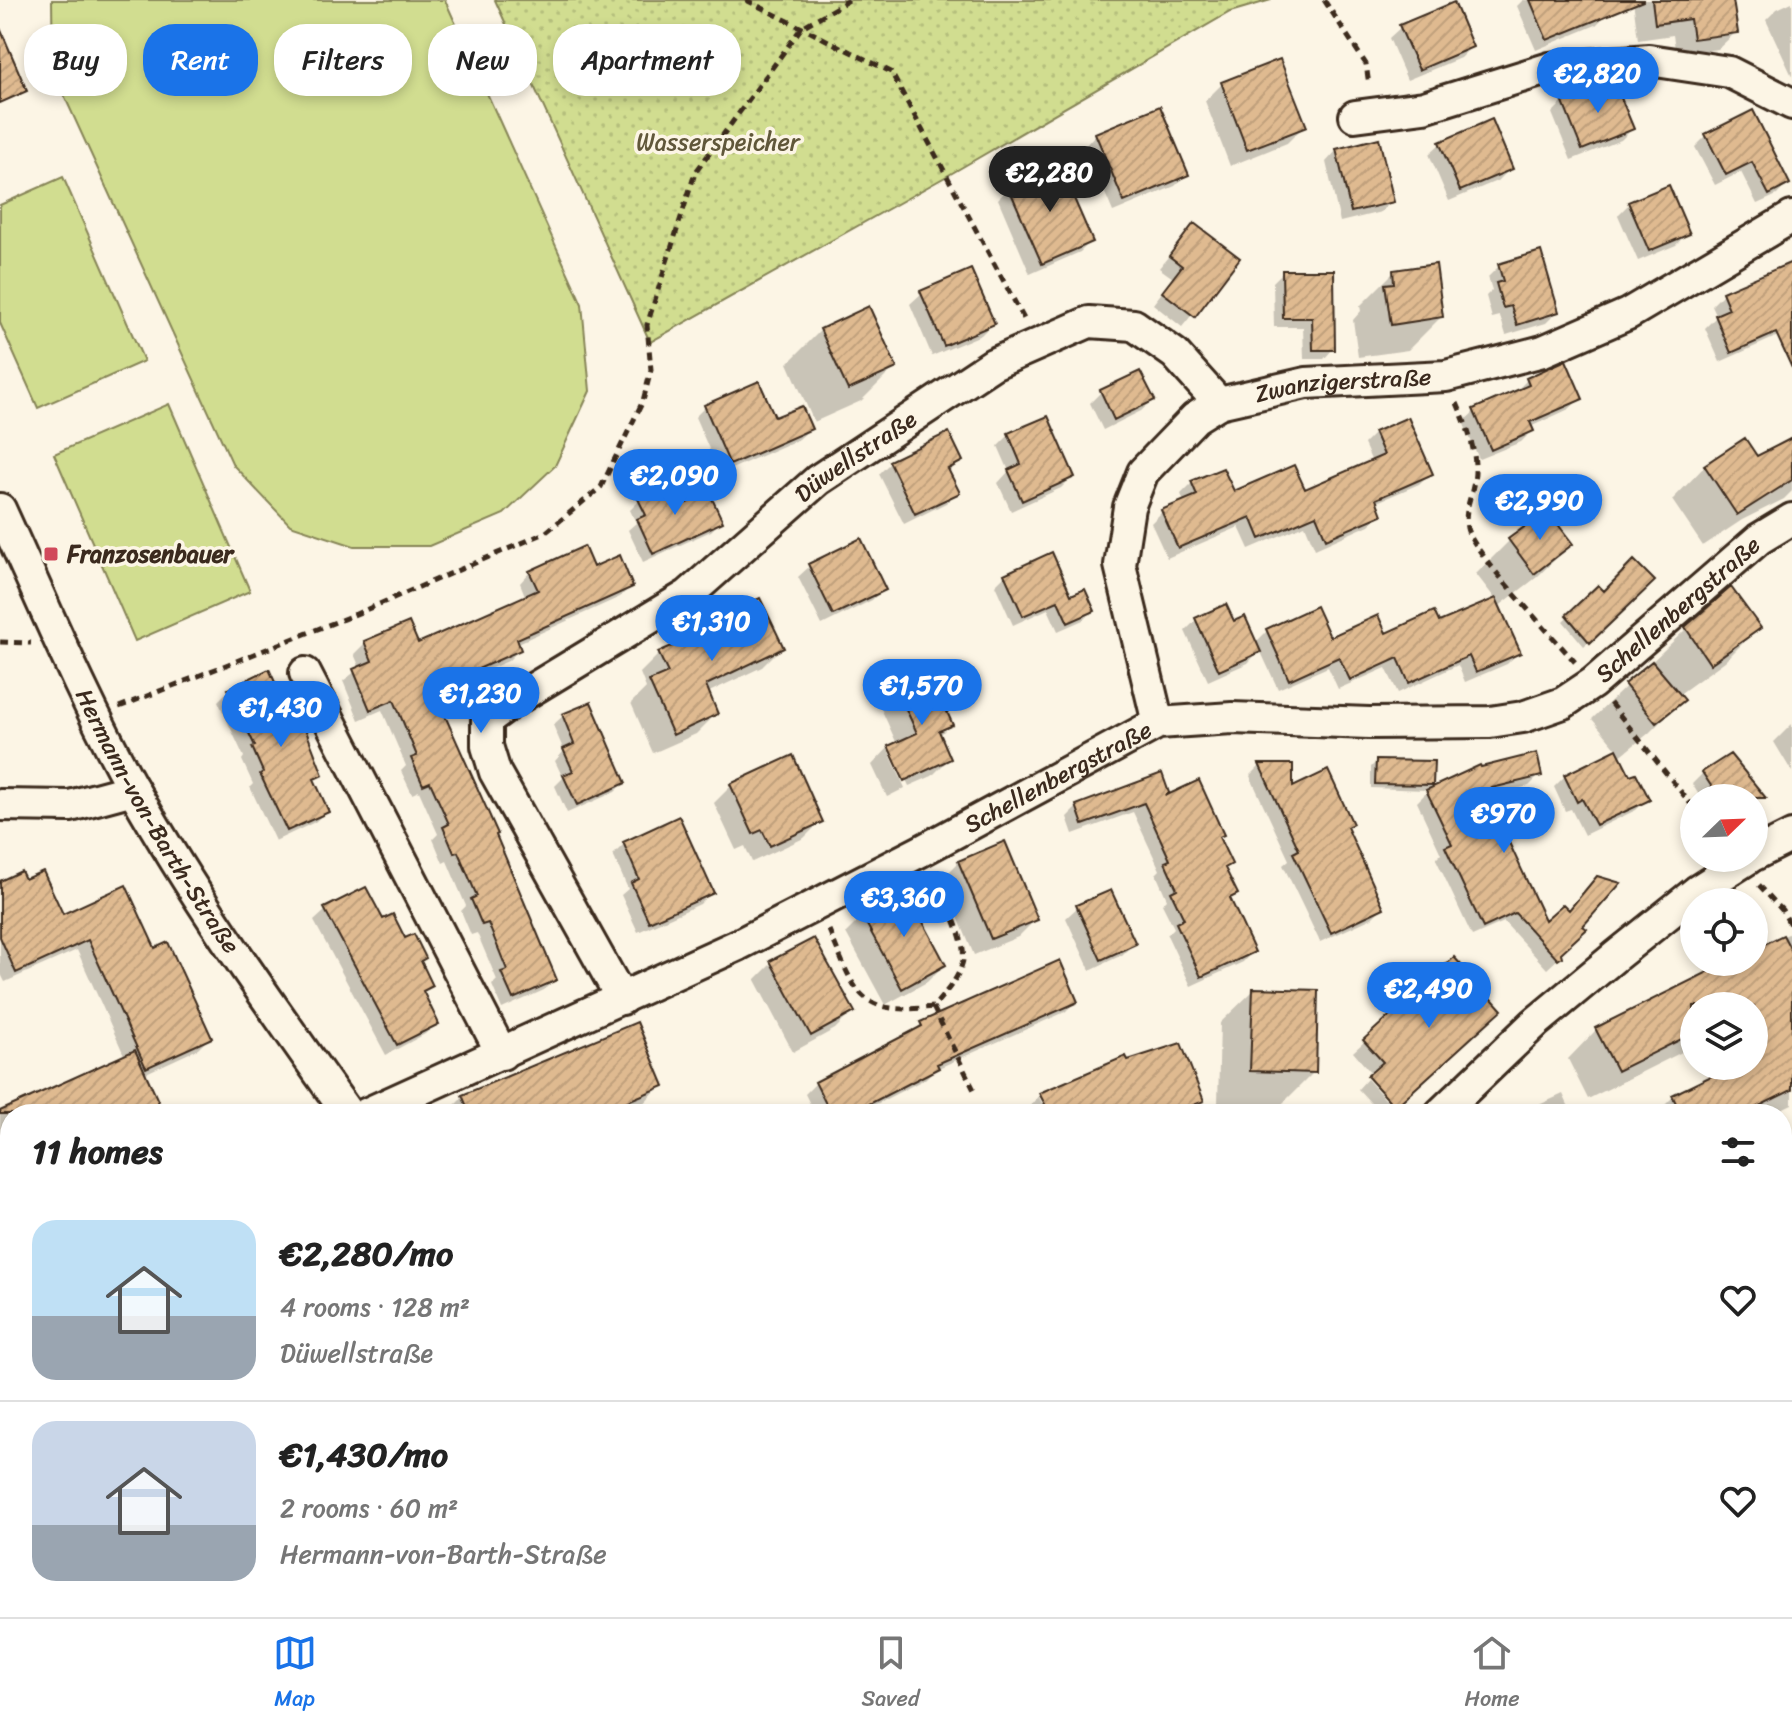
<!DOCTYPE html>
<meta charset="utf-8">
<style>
body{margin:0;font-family:Sriracha,sans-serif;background:#f6f6f6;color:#222;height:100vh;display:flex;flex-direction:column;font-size:30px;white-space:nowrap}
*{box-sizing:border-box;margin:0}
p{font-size:26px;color:#767676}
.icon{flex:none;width:44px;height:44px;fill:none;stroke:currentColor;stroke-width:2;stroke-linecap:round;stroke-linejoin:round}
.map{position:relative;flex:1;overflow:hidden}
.panel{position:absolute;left:0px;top:1104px;width:1792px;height:514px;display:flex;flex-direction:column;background:#fff;border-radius:32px 32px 0 0;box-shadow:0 4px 12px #0003}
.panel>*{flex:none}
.guide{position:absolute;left:24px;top:24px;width:800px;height:72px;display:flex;gap:16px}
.needle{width:52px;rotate:67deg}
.fabs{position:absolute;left:1680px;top:784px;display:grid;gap:16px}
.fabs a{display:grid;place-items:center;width:88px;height:88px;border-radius:50%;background:#fff;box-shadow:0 4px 12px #0003;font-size:40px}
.price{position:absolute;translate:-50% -68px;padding:0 18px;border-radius:28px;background:#1a73e8;color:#fff;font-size:26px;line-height:52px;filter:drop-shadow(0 2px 4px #0008)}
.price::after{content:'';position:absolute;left:50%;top:48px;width:24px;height:18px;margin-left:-12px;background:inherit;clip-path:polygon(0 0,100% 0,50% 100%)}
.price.current{background:#222;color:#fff}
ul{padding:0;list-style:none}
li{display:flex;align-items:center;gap:24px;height:200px;padding:0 32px}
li+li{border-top:2px solid #e0e0e0}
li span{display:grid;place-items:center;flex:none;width:224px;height:160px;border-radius:24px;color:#555}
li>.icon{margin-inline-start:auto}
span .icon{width:96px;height:96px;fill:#fffc;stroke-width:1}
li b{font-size:34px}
h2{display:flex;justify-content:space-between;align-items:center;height:96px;padding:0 32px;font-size:34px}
.chip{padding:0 28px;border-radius:32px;background:#fff;box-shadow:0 4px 12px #0003;font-size:28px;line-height:72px}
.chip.current{background:#1a73e8;color:#fff}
.tabs{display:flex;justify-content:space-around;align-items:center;height:112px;border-top:2px solid #e0e0e0;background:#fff;font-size:22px;color:#767676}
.tabs a{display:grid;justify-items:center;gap:4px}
.tabs .current{color:#1a73e8}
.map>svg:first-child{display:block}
.grass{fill:url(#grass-tufts);stroke:#868457;stroke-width:2}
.park{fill:url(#park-dots);stroke:#868457;stroke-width:2}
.garden{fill:#d1dd90;stroke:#868457;stroke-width:2}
.shadow{fill:#0003;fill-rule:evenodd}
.building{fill:url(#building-hatch);stroke:#3b2a1e;stroke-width:2}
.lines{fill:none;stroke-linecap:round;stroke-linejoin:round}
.minor-casing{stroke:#3b2a1e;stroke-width:36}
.path{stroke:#3b2a1e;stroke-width:5;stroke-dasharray:8 6;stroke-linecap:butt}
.minor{stroke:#fcf5e5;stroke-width:30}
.poi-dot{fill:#d1495b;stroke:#fcf5e5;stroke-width:3}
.labels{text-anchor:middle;stroke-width:7;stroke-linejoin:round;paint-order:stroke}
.park-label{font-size:24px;fill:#60573a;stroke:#fcf5e5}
.street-label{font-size:24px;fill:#3b2a1e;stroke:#fcf5e5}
.poi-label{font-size:24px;font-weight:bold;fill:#3b2a1e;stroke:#fcf5e5;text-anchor:start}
</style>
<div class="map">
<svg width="1792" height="1617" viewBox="0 0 1792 1617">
<defs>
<pattern id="grass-tufts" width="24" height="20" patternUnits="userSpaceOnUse" patternTransform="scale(2)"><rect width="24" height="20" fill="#d1dd90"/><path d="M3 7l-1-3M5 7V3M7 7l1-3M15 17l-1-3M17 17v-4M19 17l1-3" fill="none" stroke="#b4be7c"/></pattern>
<pattern id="park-dots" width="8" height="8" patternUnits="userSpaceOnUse" patternTransform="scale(2)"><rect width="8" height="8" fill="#d1dd90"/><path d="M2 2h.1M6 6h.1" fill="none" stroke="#b4be7c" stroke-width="1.8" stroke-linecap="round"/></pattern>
<pattern id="building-hatch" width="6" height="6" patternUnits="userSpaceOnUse" patternTransform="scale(2)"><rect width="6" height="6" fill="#dfba90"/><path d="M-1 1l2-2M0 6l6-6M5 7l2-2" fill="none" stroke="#c0a07c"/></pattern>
</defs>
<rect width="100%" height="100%" fill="#fcf5e5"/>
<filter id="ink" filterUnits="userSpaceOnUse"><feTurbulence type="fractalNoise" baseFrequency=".0125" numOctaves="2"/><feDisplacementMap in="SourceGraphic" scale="16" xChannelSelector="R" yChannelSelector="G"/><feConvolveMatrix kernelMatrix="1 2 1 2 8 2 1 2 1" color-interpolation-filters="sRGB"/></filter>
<g filter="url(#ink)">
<!-- grass -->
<path class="grass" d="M10,1446V1608H313L317,1617H0V1450Z"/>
<!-- park -->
<path class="park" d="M495,0H1271L1230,12L947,176L650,342Z"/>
<!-- garden -->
<path class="garden" d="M52,0H445L582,304L590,391L555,466L504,514L429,546H354L290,525L233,465L53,71Z
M63,177L144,361L38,408L0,323V205Z
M169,404L250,591L135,641L54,454Z"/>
<!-- shadow -->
<path class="shadow" d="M1523,0H1601L1607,14L1596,25L1536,50L1517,6Z
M1633,0H1731L1736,32L1718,49L1676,55L1673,35L1638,40Z
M1792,2V76L1766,20L1777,9Z
M1401,27L1471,47L1460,58L1407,80L1389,38Z
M1222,84L1304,126L1287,143L1230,166L1205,101Z
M1563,102L1632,129L1621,140L1571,160L1552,113Z
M1752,113L1788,183L1777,195L1757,204L1741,172L1715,185L1695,147L1706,136Z
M1096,134L1186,175L1175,186L1113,212L1085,146Z
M1441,143L1510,169L1499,180L1449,201L1429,154Z
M1337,150L1392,201L1381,212L1340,222L1326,162Z
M1058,166L1091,241L1080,252L1030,274L998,199L1009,188Z
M1629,204L1687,233L1676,245L1638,261L1618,215Z
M1194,225L1237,259L1182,327L1153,304L1173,278L1159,268Z
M1792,264V313L1778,336L1720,362L1705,328L1717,316L1712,305L1723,294Z
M1499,266L1557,312L1546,323L1506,335L1500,316L1492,318L1486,296L1492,290L1488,277Z
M1283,272L1333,349L1324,359H1304L1303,327H1274L1273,282Z
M1394,272L1441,317L1408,350L1358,357L1353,320L1361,311L1360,306Z
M922,293L992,324L981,335L932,356L910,304Z
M821,330L895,367L861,401L814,422L788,363Z
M1527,380L1581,398L1569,409L1530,427L1532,431L1521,442L1479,459L1463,422L1475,411L1516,391Z
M1101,392L1153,400L1141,411L1103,430L1090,403Z
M705,407L774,420L810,429L799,439L720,474L695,417Z
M1375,433L1430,473L1419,484L1375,503L1380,514L1369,525L1315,549L1305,525L1249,549L1239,527L1167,558L1151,523L1162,512L1184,502L1181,494L1192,483L1233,494L1304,492L1372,462L1364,444Z
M1009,435L1072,477L1061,488L1011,511L998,483L1009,471L998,446Z
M1792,441V491L1784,499L1742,520L1703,546L1672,500L1705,466L1757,459Z
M961,461L948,473L958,492L946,503L904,524L879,474L890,463Z
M640,500L721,521L711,531L643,562L628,530L636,523L630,510Z
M1510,540L1571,544L1537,577L1498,607L1518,653L1507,664L1465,682L1458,665L1398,693L1386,668L1338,689L1328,667L1278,689L1260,650L1248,663L1208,681L1185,631L1196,620L1232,624L1255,643L1267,631L1329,640L1385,636L1438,625L1496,600L1476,574Z
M810,566L883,589L872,600L822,625L798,577Z
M592,570L631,586L620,597L516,644L519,650L508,661L433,693L555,979L544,990L502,1009L492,985L497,980L477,933L471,935L461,911L466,906L447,861L443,863L433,839L438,834L419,791L412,794L401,771L406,766L382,710L359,720L343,681L360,668L354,654L365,643L417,646L526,598L520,583L530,572Z
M1005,575L1070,598L1093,610L1083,620L1058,631L1048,609L1013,625L995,585Z
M1652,581L1584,646L1563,621L1598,588L1604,594Z
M1731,590L1758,628L1725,661L1678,695L1682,700L1649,733L1619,757L1630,778L1647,799L1636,810L1584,835L1571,809L1565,811L1554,787L1565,776L1618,750L1592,719L1686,629Z
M718,620L781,648L762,667L707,693L716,714L696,734L653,753L631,703L646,688L640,673L660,653L705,634Z
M896,687L951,724L939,736L949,759L932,776L909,786L893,752H889L905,788L887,797L872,765L889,747L897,744L879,704Z
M229,690L283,704L321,774L313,782L327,811L315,822L275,841L250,787L253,784L242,760L244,757L218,701Z
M590,704L624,783L615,792L567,813L555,786L563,778L555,761L564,751L553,725L563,716Z
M1792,724V772L1774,742Z
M1376,762L1431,785L1426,790L1371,788V767Z
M1260,766H1291V790L1350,824L1345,829L1382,908L1372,918L1320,942L1283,865L1289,860L1250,776Z
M1703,773L1759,793L1754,799L1701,798L1692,784Z
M1540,775L1529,786L1492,795L1503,818L1498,823L1544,923L1568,912L1560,957L1547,969L1504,922L1472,936L1436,859L1441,854L1417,802L1427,792Z
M731,786L821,821L804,838L752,862L745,846L736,850L714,803Z
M1159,801L1218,838L1229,864L1223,870L1236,894L1229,900L1253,951L1243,962L1191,986L1167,935L1174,928L1162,904L1167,899L1156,874L1160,870L1133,812L1073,834L1067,817L1077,807Z
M624,844L711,892L700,904L638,932L621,895L628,889L613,855Z
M959,862L1035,920L1018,937L974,955L942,879Z
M24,881L62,917L154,951L209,1038L198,1049L144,1074L162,1114H10V1210L0,1214V1113L125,1057L77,950L5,982L0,972V883Z
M1078,907L1133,944L1122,955L1090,970L1066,918Z
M326,910L419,963L431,986L422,994L436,1023L425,1034L386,1055L314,921Z
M863,916L944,965L927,982L885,1005L846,933Z
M1792,932V1104L1771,1114H1656L1673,1097L1728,1070L1726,1066H1754V1006H1694V1046L1588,1099L1568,1059L1596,1030L1733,962H1754V951Z
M1454,960L1499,1010L1372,1074L1353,1052Z
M772,963L852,1012L835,1029L793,1052L755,980Z
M1254,990L1314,1072L1281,1105L1218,1103L1220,1023Z
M1076,1001L1065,1012L934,1070L925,1079L857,1114H815L805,1094L816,1083L912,1033L921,1024Z
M1125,1059L1201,1101L1188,1114H1019L1026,1111L1040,1094ZM1039,1097H1044L1049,1108L1045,1110Z
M1367,1079L1392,1107L1385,1114H1381L1358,1089Z
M661,1085L633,1114H446L463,1097Z
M1563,1094L1572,1114H1519Z
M1033,1608H1100L1091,1617H1042Z
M1478,1608H1659L1668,1617H1486Z"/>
<!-- building -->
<path class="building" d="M1530,0H1643V1L1547,40Z
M1652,0H1733L1738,33L1693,39L1690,19L1655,24Z
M1454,2L1473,47L1419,70L1399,25Z
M0,28L27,91L0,103Z
M1280,59L1307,127L1247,150L1221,82Z
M1609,81H1614L1634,129L1582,150L1562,100Z
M1160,106L1189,175L1124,202L1095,133Z
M1753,110L1790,184L1769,195L1752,162L1726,175L1705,134Z
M1492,119L1513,169L1460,191L1439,142Z
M1379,138L1394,202L1351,212L1336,149Z
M1059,164L1093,242L1042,264L1008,186Z
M1669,185L1690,234L1649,251L1628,202Z
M1194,223L1240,258L1195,317L1162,292L1182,266L1169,256Z
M1541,251L1559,312L1517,325L1511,306L1503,308L1496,283L1503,281L1498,264Z
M1792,262V368L1776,333L1731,353L1715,315L1729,309L1722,292Z
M1436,264L1443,317L1391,325L1385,284L1394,283L1393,270Z
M971,269L995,324L944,346L920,291Z
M1282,270H1334L1335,350H1313L1312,318H1283Z
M869,306L897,368L848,390L820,329Z
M1566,360L1583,399L1530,422L1534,431L1491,450L1473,409L1529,385L1526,378Z
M1140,371L1155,400L1114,420L1100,390Z
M759,381L775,417L802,406L812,429L730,465L704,405Z
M1048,416L1075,477L1022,501L1008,470L1021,464L1008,433Z
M1408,417L1433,474L1376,499L1382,515L1326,539L1316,515L1260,539L1251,517L1178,548L1161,510L1197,495L1191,481L1223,468L1234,491L1294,465L1305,489L1384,455L1374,432Z
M949,432L963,461L948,469L960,493L915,514L889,461Z
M1745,438L1757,456L1792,438V480L1737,515L1704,465Z
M677,481L687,503L709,492L723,522L653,554L637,519L646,515L638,499Z
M1547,510L1573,544L1534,574L1508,539Z
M861,538L886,590L833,615L808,564Z
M584,546L593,567L620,555L633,587L517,639L521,650L433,689L498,834L496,835L557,980L513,999L501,972L507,970L488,923L482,925L471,899L477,896L458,852L454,853L443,827L449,824L430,782L423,785L411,758L417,756L394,700L370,710L353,669L372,661L364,641L409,622L418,643L538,590L529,571Z
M1052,552L1071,595L1085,589L1095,611L1068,623L1058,601L1023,616L1004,574Z
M1634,560L1655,581L1590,643L1566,615L1598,585L1604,591Z
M1731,587L1761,628L1710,664L1685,627Z
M760,598L784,648L706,685L718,714L673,735L649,681L668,673L658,652L720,625L717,618Z
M1496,598L1521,653L1476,672L1469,656L1409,683L1398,658L1350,680L1339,657L1289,680L1266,629L1316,606L1330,637L1378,615L1386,633L1434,611L1439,622Z
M1226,604L1234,621L1245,616L1261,652L1219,671L1195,618Z
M1652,661L1685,700L1656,723L1624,684Z
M269,669L284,702L296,696L308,721L303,723L323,775L314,779L329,812L287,831L260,774L263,772L252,747L255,746L228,689Z
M928,670L953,725L939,731L951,759L904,781L888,746L917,733L895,685Z
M591,702L626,783L577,805L563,775L573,771L563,749L574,744L562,714Z
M1617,749L1630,775L1636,773L1650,800L1596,825L1582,799L1577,802L1564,775Z
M1537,753L1542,776L1492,788L1506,818L1499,821L1545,920L1563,904L1569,910L1597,876L1621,883L1583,926L1587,929L1561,953L1562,957L1558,960L1515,913L1483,928L1445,847L1452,844L1426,790L1480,765L1481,767Z
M1730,754L1766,798H1719L1702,772Z
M793,755L823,822L770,846L762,830L753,834L730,784Z
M1376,760L1434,761L1433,785L1375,784Z
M1259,764H1293V787L1328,770L1353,824L1347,827L1384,908L1331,933L1293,853L1299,850Z
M1162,773L1169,793L1165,796L1199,780L1224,835L1219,837L1232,864L1225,868L1238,894L1230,898L1255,952L1201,977L1176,923L1184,919L1171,892L1177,889L1165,862L1170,860L1144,803L1083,825L1076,805Z
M679,816L714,893L649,922L631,883L639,879L623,842Z
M1005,841L1038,920L991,939L958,861Z
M21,871L25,879L43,871L63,914L126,885L155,948L168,942L212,1038L146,1068L88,940L16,973L0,937V881Z
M366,887L383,919L393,914L405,938L414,934L426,958L421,961L433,986L423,991L439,1024L397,1045L324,908Z
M906,890L946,965L902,989L861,914Z
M1111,890L1136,944L1101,960L1076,905Z
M1783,935L1792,952V1090L1743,1114H1681L1672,1095L1732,1066H1754V1055L1762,1052L1754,1036V1006H1694V1033L1617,1071L1595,1028L1728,962H1754V949Z
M814,938L855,1012L811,1036L770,961Z
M1454,957L1502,1010L1395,1107L1367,1076L1383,1062L1363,1040Z
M1060,960L1078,1002L937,1064L939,1068L850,1114H831L815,1082L922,1026L920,1022Z
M1253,988L1318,990L1316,1073L1250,1071Z
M637,1022L664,1086L597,1114H470L462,1095Z
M1181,1043L1204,1101L1171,1114H1050L1039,1093L1126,1056L1128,1060Z
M135,1050L164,1114H0V1111Z"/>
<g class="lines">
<!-- minor casing -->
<g class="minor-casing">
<g id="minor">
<path d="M1355,116L1424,107L1550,68L1649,60L1729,72L1792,104"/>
<path id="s1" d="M0,509C43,603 83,699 133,789C197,903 273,1008 348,1114"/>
<path d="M305,673L502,1054"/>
<path id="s2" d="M1158,723L1120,565L1129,507L1143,472L1195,418L1219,403L1306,383L1446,376L1543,351L1628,314L1792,217"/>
<path d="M0,805L70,806L133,789"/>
<path d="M1754,855L1792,836"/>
<path id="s3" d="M622,999L495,772L487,746V720L513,701L688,595L818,480L993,364L1089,322L1134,325L1175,354L1219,403"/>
<path id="s4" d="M366,1114L738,945L921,851L1158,723L1232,718L1369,723L1490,722L1523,717L1563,703L1593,683L1759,539L1792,519"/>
<path d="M1440,1114L1535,1023L1617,955L1697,891L1749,858"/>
<path d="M0,1276L10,1272"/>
<path d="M796,1608L805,1617"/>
<path d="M1187,1608L1197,1617"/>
<path d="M455,1617L468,1608"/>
</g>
</g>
<!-- path -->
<path class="path" d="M746,0L891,72L1024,319
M1324,0L1366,64L1369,85
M1457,403C1468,429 1480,458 1473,486C1470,501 1464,512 1467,528C1471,550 1555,639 1575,662
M0,642L31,643
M1610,703L1694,808
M119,707L356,614L545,533L601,487L643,401L651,370L647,325L695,173L802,27L849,0
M1759,885L1782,910L1792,928
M829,930C856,993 857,1016 933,1007C944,994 957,981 962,964C970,943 942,894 932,874
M933,1007L976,1094
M1782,1234L1792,1240"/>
<!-- minor -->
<use href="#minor" class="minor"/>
</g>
</g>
<!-- markers -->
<rect class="poi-dot" x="43" y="546" width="16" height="16" rx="4"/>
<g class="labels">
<!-- park labels -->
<g class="park-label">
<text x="718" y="150">Wasserspeicher</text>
</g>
<!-- street labels -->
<g class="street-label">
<text dy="8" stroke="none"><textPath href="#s2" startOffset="488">Zwanzigerstraße</textPath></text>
<text dy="8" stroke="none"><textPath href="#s3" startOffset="768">Düwellstraße</textPath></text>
<text dy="8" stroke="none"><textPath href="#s4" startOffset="1440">Schellenbergstraße</textPath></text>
<text dy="8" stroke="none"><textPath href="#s4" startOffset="770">Schellenbergstraße</textPath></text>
<text dy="8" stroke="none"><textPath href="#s1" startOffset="350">Hermann-von-Barth-Straße</textPath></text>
</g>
<!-- poi labels -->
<g class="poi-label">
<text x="67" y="562">Franzosenbauer</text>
</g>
</g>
</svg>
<div class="fabs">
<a><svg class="needle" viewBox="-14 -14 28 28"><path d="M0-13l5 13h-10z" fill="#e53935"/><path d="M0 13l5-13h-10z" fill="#767676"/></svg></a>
<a><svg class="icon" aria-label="locate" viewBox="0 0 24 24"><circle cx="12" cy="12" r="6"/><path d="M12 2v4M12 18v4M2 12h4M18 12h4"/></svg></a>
<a><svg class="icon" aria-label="layers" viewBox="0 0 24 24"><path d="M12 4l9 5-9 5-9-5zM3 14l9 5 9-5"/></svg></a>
</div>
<b class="price" style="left:1598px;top:115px">€2,820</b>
<b class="price current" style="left:1050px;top:214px">€2,280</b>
<b class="price" style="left:675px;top:517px">€2,090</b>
<b class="price" style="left:1540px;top:542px">€2,990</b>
<b class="price" style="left:712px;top:663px">€1,310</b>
<b class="price" style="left:922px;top:727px">€1,570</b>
<b class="price" style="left:481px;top:735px">€1,230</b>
<b class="price" style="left:281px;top:749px">€1,430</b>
<b class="price" style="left:1504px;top:855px">€970</b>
<b class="price" style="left:904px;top:939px">€3,360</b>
<b class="price" style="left:1429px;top:1030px">€2,490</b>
<div class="guide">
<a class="chip">Buy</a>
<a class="chip current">Rent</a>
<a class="chip">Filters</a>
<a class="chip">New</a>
<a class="chip">Apartment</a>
</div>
<section class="panel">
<h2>11 homes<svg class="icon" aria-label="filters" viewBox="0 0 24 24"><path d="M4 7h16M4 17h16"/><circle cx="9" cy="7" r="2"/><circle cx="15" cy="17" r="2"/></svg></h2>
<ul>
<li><span style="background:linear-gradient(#bfe0f5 60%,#9aa5b1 0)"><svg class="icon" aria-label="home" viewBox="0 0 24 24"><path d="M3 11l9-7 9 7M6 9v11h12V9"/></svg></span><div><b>€2,280/mo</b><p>4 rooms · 128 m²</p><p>Düwellstraße</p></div><svg class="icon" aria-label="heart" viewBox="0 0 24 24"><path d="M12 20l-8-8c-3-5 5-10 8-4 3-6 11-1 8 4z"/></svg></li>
<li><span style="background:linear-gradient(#c9d6e8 65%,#9aa5b1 0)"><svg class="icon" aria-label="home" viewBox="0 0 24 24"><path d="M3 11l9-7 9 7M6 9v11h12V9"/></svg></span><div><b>€1,430/mo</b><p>2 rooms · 60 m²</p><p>Hermann-von-Barth-Straße</p></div><svg class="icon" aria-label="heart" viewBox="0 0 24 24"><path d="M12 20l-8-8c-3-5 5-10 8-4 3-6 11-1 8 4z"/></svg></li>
</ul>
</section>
</div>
<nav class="tabs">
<a class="current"><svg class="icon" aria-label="map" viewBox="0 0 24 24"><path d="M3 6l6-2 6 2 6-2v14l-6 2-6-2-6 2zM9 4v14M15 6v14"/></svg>Map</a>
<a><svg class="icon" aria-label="saved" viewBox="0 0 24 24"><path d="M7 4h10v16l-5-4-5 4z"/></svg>Saved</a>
<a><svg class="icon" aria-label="home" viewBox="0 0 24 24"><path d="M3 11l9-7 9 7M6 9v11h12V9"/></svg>Home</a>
</nav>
